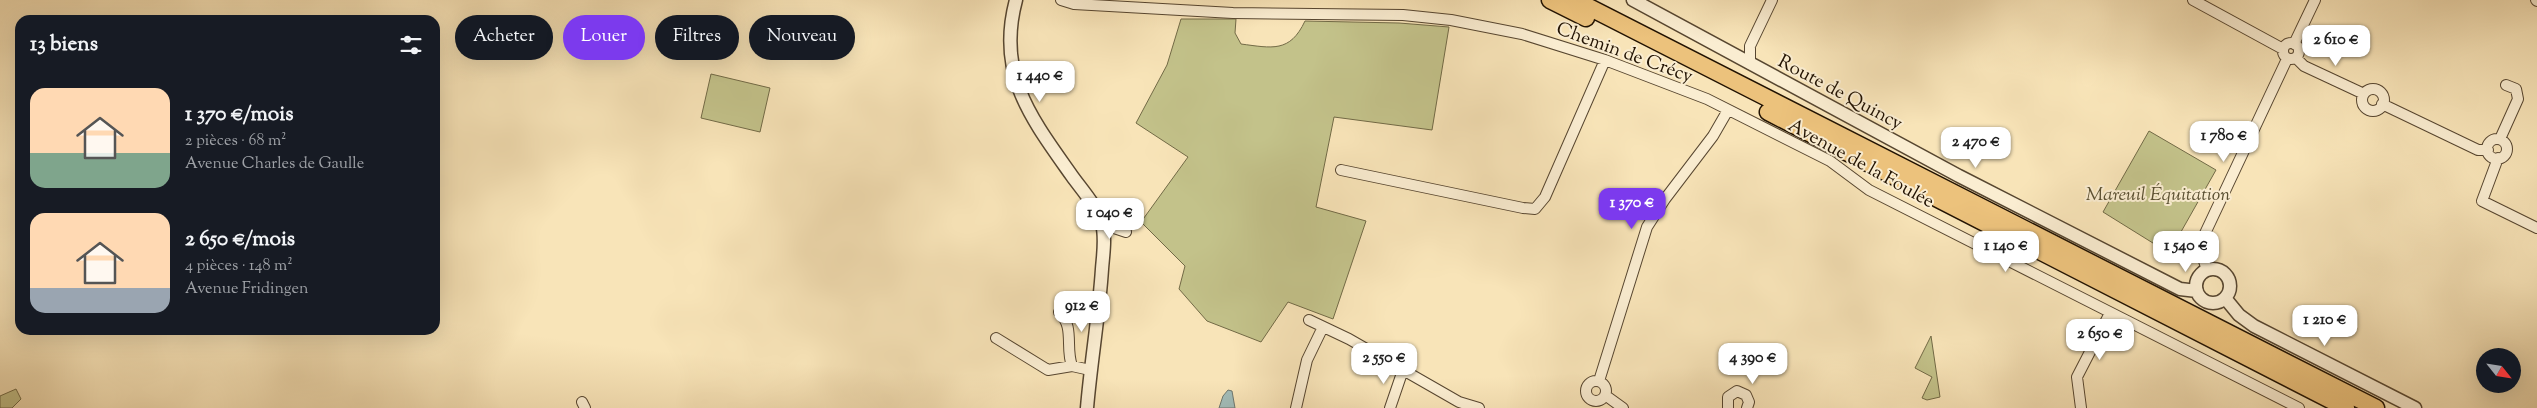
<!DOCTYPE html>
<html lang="fr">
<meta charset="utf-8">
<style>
body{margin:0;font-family:"Sorts Mill Goudy",serif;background:#20242c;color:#f1f3f6;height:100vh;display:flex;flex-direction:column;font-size:19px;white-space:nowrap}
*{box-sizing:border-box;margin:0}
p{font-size:16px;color:#9ea1a6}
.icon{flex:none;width:28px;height:28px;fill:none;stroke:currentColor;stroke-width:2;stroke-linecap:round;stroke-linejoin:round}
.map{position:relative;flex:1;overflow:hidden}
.panel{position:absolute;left:15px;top:15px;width:425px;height:320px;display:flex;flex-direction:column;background:#171b24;border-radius:15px;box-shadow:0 5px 20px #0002}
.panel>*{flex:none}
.guide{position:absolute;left:455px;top:15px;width:475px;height:45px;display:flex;gap:10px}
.needle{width:32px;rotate:120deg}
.controls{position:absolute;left:2476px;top:348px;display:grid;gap:10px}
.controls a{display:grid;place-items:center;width:45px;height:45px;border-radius:50%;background:#171b24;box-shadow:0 5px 20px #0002;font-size:25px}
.price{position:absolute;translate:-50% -42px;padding:0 11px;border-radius:10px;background:#fff;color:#222;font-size:16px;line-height:32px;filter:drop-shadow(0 1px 2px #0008)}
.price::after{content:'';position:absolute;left:50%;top:30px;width:15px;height:11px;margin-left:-8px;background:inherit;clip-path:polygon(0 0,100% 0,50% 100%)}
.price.on{background:#7c3aed;color:#fff}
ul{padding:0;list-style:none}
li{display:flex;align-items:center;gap:15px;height:125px;padding:0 15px}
li span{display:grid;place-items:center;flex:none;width:140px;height:100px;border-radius:15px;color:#555}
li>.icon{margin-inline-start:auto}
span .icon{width:60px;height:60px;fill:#fffc;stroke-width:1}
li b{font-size:21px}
h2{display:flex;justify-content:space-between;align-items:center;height:60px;padding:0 15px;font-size:21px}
.pill{padding:0 18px;border-radius:22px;background:#171b24;box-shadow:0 5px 20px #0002;font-size:18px;line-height:45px}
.pill.on{background:#7c3aed;color:#fff}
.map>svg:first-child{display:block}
.green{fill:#c3c28a;stroke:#726a46}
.water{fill:#a1bcb9;stroke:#6e7870}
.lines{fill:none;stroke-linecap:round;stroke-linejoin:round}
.minor-casing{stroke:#574630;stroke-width:12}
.tertiary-casing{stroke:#574630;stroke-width:15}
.trunk-casing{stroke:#211202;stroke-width:19}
.minor{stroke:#faedd1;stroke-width:10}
.tertiary{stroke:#faedd1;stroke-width:12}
.trunk{stroke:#ecc27c;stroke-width:16}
.labels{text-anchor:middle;stroke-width:4;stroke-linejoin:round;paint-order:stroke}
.street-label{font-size:19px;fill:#211202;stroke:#faedd1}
.park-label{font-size:19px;font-style:italic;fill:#5a5032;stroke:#faedd1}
</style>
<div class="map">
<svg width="2537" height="408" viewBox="0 0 2537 408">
<rect width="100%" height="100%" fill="#f8e4b8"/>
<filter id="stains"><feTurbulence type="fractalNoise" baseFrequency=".004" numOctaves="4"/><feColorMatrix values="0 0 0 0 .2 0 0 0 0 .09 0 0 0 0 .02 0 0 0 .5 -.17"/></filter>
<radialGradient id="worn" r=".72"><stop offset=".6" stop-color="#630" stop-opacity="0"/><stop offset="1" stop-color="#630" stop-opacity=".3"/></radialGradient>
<!-- green -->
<path class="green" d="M1181,19H1236L1235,33L1241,44C1272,48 1290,53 1305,21L1399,23L1449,27L1432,130L1334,117L1316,207L1366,221L1333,319L1288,302L1261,342L1207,321L1179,289L1185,266L1141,222L1188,157L1136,123L1167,65Z
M711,74L770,88L760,132L701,118Z
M2149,131L2216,170L2169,253L2103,212Z
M1931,336L1940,397L1927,400L1922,398L1932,377L1915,368Z
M16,389L21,399L12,408H0V396Z"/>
<!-- water -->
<path class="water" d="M1228,390L1232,391L1235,408H1219L1223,396Z"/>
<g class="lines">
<!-- minor casing -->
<g class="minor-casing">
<path id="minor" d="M1061,0L1074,4L1233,13L1403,15L1451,20L1522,34L1605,60L1707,99L1830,161L1869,190L2299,408
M2193,0L2283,49
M2536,0L2537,1
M2283 51a8 8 0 1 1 16 0a8 8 0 1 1-16 0Z
M2294,44L2315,0
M2296,58L2304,66L2364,94
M1750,64V46L1772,0
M2362 100a11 11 0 1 1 22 0a11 11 0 1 1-22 0Z
M2382,104L2478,150H2488
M2500,139L2518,99L2516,89L2506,85
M2487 149a10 10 0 1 1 20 0a10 10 0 1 1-20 0Z
M2498,158L2482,201L2537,228
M1341,170L1523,208L1535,209L1545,197L1605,60
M1102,224L1126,232
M2207,270L2203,258L2201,242L2287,59
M1059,312C1075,327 1065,347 1072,366L1090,370
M1309,320L1349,339L1459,402L1479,408
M996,338L1048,370L1072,366
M1586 391a10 10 0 1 1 20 0a10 10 0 1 1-20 0Z
M1599,381L1647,227L1665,199L1713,136L1728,110
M1605,395L1623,408
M582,402L585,408
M1296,408L1307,360L1323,327
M1390,408L1403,370
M1728,408V397L1737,391L1746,395L1749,402L1747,408
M2081,408L2077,377L2110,313"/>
</g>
<!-- tertiary casing -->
<g class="tertiary-casing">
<path id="tertiary" d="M1016,0C996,74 1031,118 1072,176C1082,190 1097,206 1102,224C1106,238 1103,255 1102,269C1099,315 1091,361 1087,408
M1633,0L1959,176L2180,289L2197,291
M2196 286a17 17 0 1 1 34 0a17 17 0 1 1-34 0Z
M2225,298L2239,315L2254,326L2415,408"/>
</g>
<!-- trunk casing -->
<g class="trunk-casing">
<path id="trunk" d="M1550,0L1586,18
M1575,0L2376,408
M1768,112L2346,408"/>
</g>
<!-- minor -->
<use href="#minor" class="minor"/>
<!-- tertiary -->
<use href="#tertiary" class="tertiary"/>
<!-- trunk -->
<use href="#trunk" class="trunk"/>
</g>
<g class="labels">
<!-- street labels -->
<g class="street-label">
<text transform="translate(1625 51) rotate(20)" y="7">Chemin de Crécy</text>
<text transform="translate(1841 91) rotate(28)" y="7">Route de Quincy</text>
<text transform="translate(1862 162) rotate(29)" y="7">Avenue de la Foulée</text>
</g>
<!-- park labels -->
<g class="park-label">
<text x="2158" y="200">Mareuil Équitation</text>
</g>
</g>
<rect width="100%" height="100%" filter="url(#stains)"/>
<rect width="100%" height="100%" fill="url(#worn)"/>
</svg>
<div class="controls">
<a><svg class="needle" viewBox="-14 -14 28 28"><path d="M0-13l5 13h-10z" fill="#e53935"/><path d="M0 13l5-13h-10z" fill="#9ea1a6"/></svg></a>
</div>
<b class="price" style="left:2336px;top:67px">2 610 €</b>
<b class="price" style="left:1040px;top:103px">1 440 €</b>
<b class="price" style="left:2224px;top:163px">1 780 €</b>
<b class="price" style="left:1976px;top:169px">2 470 €</b>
<b class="price on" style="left:1632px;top:230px">1 370 €</b>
<b class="price" style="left:1110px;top:240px">1 040 €</b>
<b class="price" style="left:2006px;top:273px">1 140 €</b>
<b class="price" style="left:2186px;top:273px">1 540 €</b>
<b class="price" style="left:1082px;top:333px">912 €</b>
<b class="price" style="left:2325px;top:347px">1 210 €</b>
<b class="price" style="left:2100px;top:361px">2 650 €</b>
<b class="price" style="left:1384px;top:385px">2 550 €</b>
<b class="price" style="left:1753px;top:385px">4 390 €</b>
<div class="guide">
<a class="pill">Acheter</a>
<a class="pill on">Louer</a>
<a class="pill">Filtres</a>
<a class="pill">Nouveau</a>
</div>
<section class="panel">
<h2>13 biens<svg class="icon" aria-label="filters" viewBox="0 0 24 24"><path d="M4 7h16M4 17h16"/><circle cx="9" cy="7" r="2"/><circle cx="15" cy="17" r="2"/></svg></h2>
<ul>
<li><span style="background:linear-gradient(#ffd9b3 65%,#7fa58c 0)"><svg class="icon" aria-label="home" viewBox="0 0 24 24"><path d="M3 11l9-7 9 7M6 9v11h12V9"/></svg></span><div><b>1 370 €/mois</b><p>2 pièces · 68 m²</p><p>Avenue Charles de Gaulle</p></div></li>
<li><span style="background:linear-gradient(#ffd9b3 75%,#9aa5b1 0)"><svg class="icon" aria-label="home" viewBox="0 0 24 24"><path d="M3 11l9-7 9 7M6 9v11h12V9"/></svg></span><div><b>2 650 €/mois</b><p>4 pièces · 148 m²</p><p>Avenue Fridingen</p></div></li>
</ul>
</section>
</div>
